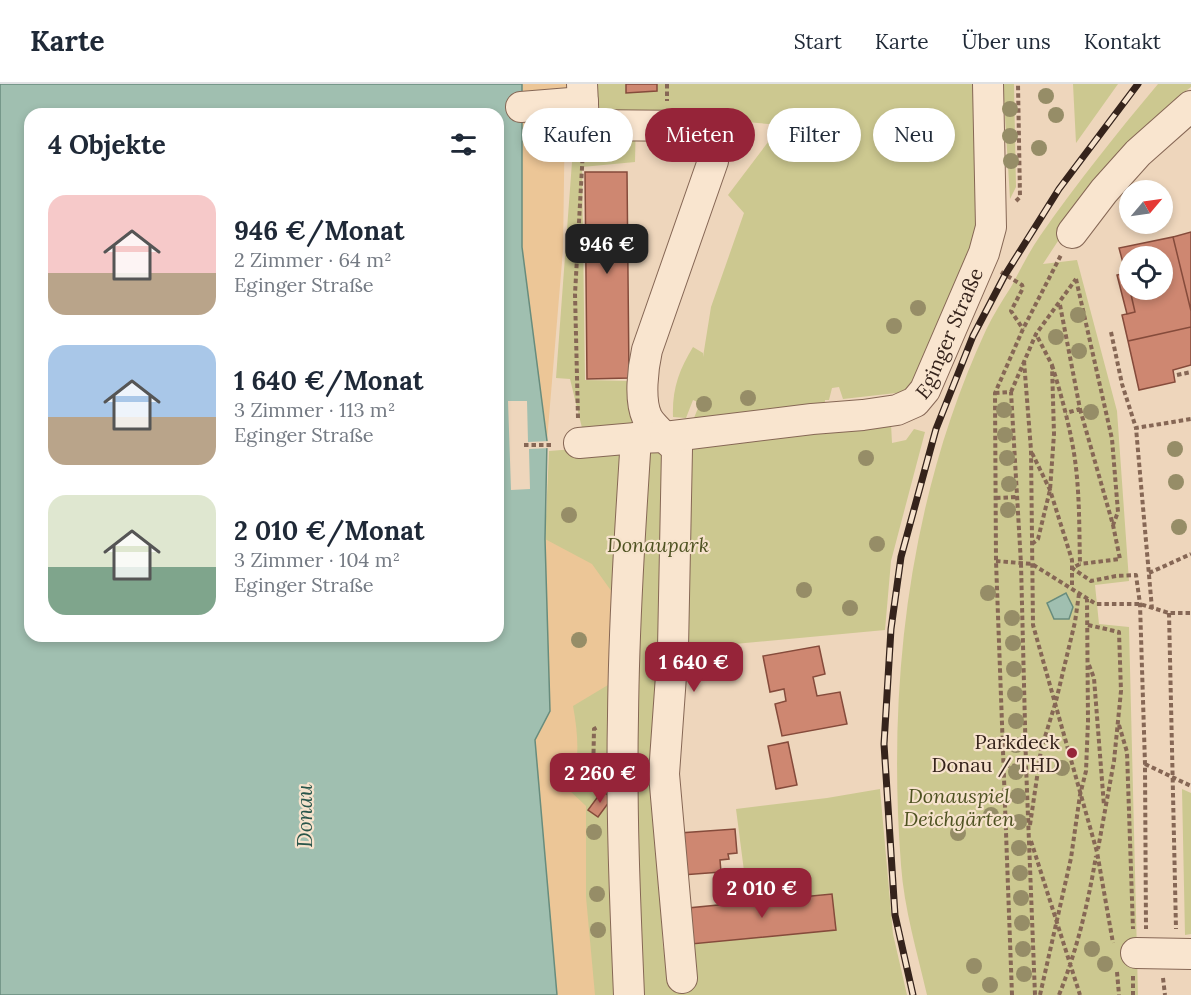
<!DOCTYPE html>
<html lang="de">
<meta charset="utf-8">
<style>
body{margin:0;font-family:Lora,serif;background:#f6f6f7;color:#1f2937;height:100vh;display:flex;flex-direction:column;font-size:22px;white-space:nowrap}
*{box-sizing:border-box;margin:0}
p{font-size:20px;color:#747a83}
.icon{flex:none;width:33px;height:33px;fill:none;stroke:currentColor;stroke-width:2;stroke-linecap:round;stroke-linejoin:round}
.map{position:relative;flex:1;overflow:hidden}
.sheet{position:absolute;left:24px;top:24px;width:480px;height:534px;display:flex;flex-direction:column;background:#fff;border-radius:18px;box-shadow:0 3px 9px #0003}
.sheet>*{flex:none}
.hud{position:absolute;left:522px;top:24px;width:570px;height:54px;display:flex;gap:12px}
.needle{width:39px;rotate:61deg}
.controls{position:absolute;left:1119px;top:96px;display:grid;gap:12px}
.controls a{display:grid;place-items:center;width:54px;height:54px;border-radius:50%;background:#fff;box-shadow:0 3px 9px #0003;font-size:30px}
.price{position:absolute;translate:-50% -51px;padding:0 14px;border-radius:12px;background:#962439;color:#fff;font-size:20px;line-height:39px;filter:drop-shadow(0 2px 3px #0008)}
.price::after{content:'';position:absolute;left:50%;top:36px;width:18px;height:14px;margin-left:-9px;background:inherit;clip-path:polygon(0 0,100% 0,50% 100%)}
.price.active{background:#222;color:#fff}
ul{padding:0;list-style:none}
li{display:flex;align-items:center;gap:18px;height:150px;padding:0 24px}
li span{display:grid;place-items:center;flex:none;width:168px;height:120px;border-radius:18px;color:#555}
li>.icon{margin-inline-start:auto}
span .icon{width:72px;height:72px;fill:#fffc;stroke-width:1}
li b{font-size:26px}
h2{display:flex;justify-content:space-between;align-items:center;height:72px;padding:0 24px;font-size:26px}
.chip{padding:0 21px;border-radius:27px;background:#fff;box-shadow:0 3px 9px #0003;font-size:21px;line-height:54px}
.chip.active{background:#962439;color:#fff}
header{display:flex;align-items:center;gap:36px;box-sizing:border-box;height:84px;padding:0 30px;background:#fff;border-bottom:2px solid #e0e1e3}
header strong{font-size:28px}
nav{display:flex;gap:33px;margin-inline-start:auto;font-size:21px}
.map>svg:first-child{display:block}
.green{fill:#ccc890}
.sand{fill:#ecc697}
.water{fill:#a0bfb0;stroke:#688c7d;stroke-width:1.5;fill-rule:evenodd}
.pier{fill:#eed6bc}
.building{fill:#ce8771;stroke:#854b3b;stroke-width:1.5}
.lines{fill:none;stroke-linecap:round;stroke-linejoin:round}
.minor-casing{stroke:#866755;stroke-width:32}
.path{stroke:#866755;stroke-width:4;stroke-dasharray:4.5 3;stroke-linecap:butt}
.minor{stroke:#f9e5cf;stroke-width:30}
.rail-casing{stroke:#35231b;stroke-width:7}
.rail{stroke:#f6e2cc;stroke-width:4.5;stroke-dasharray:14;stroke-linecap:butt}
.tree{fill:#968d67}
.poi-dot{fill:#962439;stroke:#f6e2cc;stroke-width:2}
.labels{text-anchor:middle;stroke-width:4.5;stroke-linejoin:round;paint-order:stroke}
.street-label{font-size:20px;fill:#35231b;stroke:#f6e2cc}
.park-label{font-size:20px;font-style:italic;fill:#4e5221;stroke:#f6e2cc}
.poi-label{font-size:20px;fill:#35231b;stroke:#f6e2cc;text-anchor:end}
.water-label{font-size:21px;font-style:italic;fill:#29554a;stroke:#f6e2cc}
</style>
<header>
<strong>Karte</strong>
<nav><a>Start</a><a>Karte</a><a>Über uns</a><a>Kontakt</a></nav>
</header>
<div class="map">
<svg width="1191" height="911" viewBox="0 0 1191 911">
<rect width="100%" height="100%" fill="#eed6bc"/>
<!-- green -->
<path class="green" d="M575,0H981L978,157L922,288L905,308L843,315L839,303L832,304L829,316H825V319L705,335L694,334L700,319L693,316L686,334L673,333C672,305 679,286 693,263L703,269V273L711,223L744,129L728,111L781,41L636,29L635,78L582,83L585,296L631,297L638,339L583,348L570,295L556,294L576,24Z
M1003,0H1014L1016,103L1010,115Z
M1073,0H1118L1076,59Z
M1158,0H1191V3L1179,12L1073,134L1043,180L1077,176L1117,327L1129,497L1095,501L1099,540L1129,543L1138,911H927C917,868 904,824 901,781C887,600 909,412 986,246C993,231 1002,217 1011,203C1020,186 1029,168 1040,152C1076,100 1117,49 1158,0Z
M891,340L892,359L906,356L914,345L925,348L891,477L885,546L681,565L655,698L663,864L680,860L835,846L832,810L748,818L736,725L827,714L880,705L893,850L907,911H557L535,656L550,627L545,455L549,367Z
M1182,705L1191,709V850L1185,851Z"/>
<!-- sand -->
<path class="sand" d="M522,0H575L565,25L563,166L547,357L522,163Z
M545,455L592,480L612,508L608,601L573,622C578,649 581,681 569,706L586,722V813L595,911H557L535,656L550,627Z"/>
<!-- water -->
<path class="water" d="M0,0H522V163L547,357L545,455L550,627L535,656L557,911H0ZM30,30H498V552H30Z
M1066,509L1073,523L1069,535H1054L1047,519Z"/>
<!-- pier -->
<path class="pier" d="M508,317H527L528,358L550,357V364L529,365L530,405L511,406Z"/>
<!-- building -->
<path class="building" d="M626,0H657V7L626,9Z
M585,88H627L629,294L587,295Z
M1191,148V227L1173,153Z
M1173,153L1191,227V243L1128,257L1122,231L1135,228L1130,206H1162V172H1130V205L1119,164Z
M1126,189L1135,228L1127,230L1117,191Z
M1191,243V281L1173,286L1175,298L1139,306L1128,257Z
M819,562L825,590L813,593L817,612L840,608L847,640L782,652L775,620L786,617L784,605L770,608L763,572Z
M788,658L797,701L776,705L768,662Z
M602,707L612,714L598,733L588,726Z
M735,745L737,769L728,770L729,775L720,776L721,788L682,791L679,749Z
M832,810L836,846L691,860L688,824Z"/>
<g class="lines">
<!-- minor casing -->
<g class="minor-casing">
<g id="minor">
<path d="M582,0L584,41L695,42L710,46L716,55L713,77L647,266C643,284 639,316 647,333C652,343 669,357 677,365L673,564L664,690L682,894"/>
<path d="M521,23L583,18"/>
<path d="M1072,149L1104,107L1138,69L1191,22"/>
<path id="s1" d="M579,359L636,354L665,353L812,335L863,331L897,326L915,318L925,306L984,169L991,143L988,0"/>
<path d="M1136,869L1191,870"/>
<path d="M629,911C625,818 621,725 623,632C624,539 630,446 636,354"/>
</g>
</g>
<!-- path -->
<path class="path" d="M667,0V17
M1016,117L1020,113L1018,0
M1001,188L1022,201L1023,204L1011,227L1023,245
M1076,195L1112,355L1118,428L1113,441
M1060,221L1080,325L1066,329
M1111,248L1122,300L1136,344
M1024,277L1031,366L1033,541L1097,768L1113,859
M1052,281C1060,307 1067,332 1072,358C1080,398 1079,440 1080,480L1072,484L1091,497L1116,492L1136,491L1140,520L1145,680L1146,845
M1177,291L1191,288
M1011,308L1036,250L1076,195
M995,309L1011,308L1021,480L1026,681L1035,911
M1080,325L1113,441L1120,475L1080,480
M578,334L575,210L583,66
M524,361H554
M1032,369L1050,406L1072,476V504
M996,414L1017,413
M1032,460L1038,455L1050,406L1054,350L1052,281L1036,250
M996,477L1032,480L1096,520H1140L1169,529H1191
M1149,489L1191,470
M1152,525L1136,344L1191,335
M1169,529L1176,845
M1088,541L1119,548L1121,607L1114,677L1098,765
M1089,581L1094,594L1104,722
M1119,641L1127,668L1133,845
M1145,680L1191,702
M1005,682L1026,681
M596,698L593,695L594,645L598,643
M1030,741L1041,666L1056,617L1075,538L1079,510
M1031,757L1080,911
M1117,888L1119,911
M1133,892V911
M1163,894L1165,911
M1012,911L996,477L995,309L1023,245L1061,171
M1040,911L1071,774L1080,711L1086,687L1088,637L1087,515
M1059,911C1077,866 1088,820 1096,772"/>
<!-- minor -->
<use href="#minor" class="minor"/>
<!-- rail casing -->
<g class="rail-casing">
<path id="rail" d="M913,911L895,831L884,660L891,545L901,473L936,345L973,252L1005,191L1059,105L1138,0"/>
</g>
<!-- rail -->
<use href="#rail" class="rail"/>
</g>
<!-- trees -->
<g class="tree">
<circle cx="1046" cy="12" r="8"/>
<circle cx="1010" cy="25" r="8"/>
<circle cx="1056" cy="31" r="8"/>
<circle cx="1010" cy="52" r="8"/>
<circle cx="1039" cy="64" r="8"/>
<circle cx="1011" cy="77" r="8"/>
<circle cx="918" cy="224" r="8"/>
<circle cx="1078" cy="231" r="8"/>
<circle cx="894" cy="242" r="8"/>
<circle cx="1056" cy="253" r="8"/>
<circle cx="1079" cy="267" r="8"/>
<circle cx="748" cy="314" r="8"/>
<circle cx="704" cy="320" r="8"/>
<circle cx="1004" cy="326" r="8"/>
<circle cx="1091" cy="328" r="8"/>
<circle cx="1005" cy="351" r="8"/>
<circle cx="1175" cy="365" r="8"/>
<circle cx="866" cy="374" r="8"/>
<circle cx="1007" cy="374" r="8"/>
<circle cx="1176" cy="398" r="8"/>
<circle cx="1009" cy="400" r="8"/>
<circle cx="1008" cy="426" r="8"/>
<circle cx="569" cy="431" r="8"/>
<circle cx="1179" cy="443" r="8"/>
<circle cx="877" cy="460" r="8"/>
<circle cx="804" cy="506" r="8"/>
<circle cx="988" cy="509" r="8"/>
<circle cx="850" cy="524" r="8"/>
<circle cx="1012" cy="534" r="8"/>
<circle cx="579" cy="556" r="8"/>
<circle cx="1013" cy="559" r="8"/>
<circle cx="1014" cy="585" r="8"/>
<circle cx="1015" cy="610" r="8"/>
<circle cx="1016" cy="637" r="8"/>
<circle cx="1016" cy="661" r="8"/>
<circle cx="1062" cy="684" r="8"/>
<circle cx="1016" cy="688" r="8"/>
<circle cx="1018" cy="712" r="8"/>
<circle cx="991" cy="731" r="8"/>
<circle cx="1019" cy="738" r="8"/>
<circle cx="594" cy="748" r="8"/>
<circle cx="958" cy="749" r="8"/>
<circle cx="1019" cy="764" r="8"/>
<circle cx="1020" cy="789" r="8"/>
<circle cx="597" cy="810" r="8"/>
<circle cx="1021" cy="814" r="8"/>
<circle cx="1022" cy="839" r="8"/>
<circle cx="598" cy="846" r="8"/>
<circle cx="1023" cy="865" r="8"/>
<circle cx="1092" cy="865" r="8"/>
<circle cx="1105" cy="880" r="8"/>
<circle cx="974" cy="882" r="8"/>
<circle cx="1024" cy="890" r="8"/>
<circle cx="990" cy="901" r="8"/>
</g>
<!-- markers -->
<circle class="poi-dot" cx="1072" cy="669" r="6"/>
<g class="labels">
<!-- street labels -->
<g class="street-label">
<text dy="7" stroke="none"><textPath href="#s1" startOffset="417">Eginger Straße</textPath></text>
</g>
<!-- park labels -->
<g class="park-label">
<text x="658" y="468">Donaupark</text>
<text x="959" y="719">Donauspiel<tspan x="959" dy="23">Deichgärten</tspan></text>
</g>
<!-- poi labels -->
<g class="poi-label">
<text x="1060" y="665">Parkdeck<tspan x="1060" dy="23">Donau / THD</tspan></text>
</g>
<!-- water labels -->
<g class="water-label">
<text transform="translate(305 732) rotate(-90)" y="7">Donau</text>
</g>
</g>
</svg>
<div class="controls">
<a><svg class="needle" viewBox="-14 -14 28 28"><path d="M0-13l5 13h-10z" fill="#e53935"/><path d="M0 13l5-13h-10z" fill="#747a83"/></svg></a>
<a><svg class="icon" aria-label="locate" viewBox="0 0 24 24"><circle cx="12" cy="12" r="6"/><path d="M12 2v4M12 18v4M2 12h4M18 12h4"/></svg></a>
</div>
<b class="price active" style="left:607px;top:191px">946 €</b>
<b class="price" style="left:694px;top:609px">1 640 €</b>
<b class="price" style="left:600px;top:720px">2 260 €</b>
<b class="price" style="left:762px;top:835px">2 010 €</b>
<div class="hud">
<a class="chip">Kaufen</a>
<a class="chip active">Mieten</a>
<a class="chip">Filter</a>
<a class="chip">Neu</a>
</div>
<section class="sheet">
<h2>4 Objekte<svg class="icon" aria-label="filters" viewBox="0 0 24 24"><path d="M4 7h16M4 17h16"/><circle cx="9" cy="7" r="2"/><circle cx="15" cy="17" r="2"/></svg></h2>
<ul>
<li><span style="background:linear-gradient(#f6c9c9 65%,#b9a48a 0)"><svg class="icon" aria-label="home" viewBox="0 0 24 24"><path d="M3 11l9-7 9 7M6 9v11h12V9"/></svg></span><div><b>946 €/Monat</b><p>2 Zimmer · 64 m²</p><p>Eginger Straße</p></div></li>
<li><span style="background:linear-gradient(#a9c7e8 60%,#b9a48a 0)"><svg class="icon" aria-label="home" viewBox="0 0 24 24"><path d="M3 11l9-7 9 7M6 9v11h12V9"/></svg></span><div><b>1 640 €/Monat</b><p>3 Zimmer · 113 m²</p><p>Eginger Straße</p></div></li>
<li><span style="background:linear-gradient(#dfe7d0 60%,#7fa58c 0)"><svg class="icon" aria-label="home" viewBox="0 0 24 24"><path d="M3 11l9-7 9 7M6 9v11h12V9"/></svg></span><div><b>2 010 €/Monat</b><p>3 Zimmer · 104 m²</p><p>Eginger Straße</p></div></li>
</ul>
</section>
</div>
